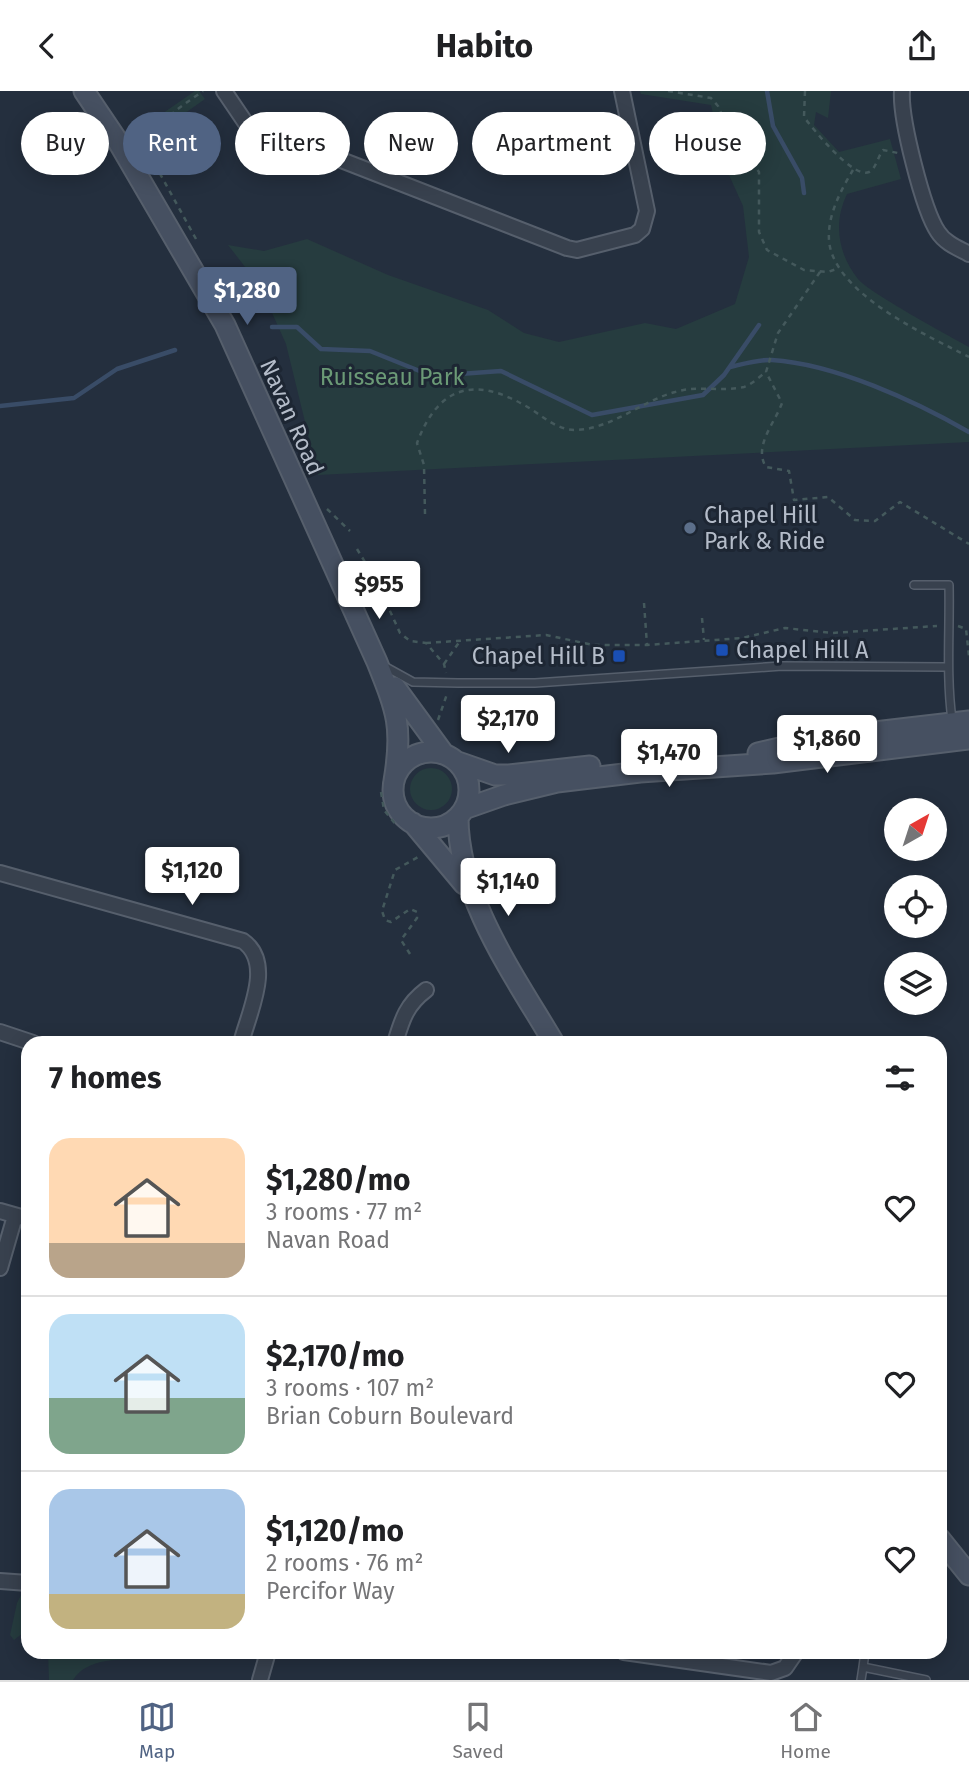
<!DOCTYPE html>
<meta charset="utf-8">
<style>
body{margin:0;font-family:"Fira Sans",sans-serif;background:#f2f2f2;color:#202124;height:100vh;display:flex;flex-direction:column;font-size:26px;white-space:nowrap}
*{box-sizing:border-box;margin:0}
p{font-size:23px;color:#757577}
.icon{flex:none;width:38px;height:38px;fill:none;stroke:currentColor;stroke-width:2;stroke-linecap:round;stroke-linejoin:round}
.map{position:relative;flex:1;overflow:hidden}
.panel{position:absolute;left:21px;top:945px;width:926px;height:623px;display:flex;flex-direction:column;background:#fff;border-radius:21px;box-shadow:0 4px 18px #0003}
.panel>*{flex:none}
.hud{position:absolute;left:21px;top:21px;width:928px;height:63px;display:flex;gap:14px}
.needle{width:46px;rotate:39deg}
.tools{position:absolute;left:884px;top:707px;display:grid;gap:14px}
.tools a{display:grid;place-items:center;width:63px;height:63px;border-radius:50%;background:#fff;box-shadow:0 4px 18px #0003;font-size:35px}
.price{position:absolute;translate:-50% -60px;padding:0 16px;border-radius:7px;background:#fff;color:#222;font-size:23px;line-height:46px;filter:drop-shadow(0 2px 4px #0008)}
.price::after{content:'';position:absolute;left:50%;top:42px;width:21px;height:16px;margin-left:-10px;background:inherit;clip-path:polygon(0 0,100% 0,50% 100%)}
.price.selected{background:#506383;color:#fff}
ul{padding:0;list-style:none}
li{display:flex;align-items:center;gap:21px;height:175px;padding:0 28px}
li+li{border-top:2px solid #e0e0e0}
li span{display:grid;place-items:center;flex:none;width:196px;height:140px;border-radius:21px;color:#555}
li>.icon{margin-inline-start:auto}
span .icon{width:84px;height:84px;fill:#fffc;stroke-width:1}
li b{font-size:30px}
h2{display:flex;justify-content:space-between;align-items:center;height:84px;padding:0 28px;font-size:30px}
.chip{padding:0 24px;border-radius:32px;background:#fff;box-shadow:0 4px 18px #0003;font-size:24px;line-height:63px}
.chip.selected{background:#506383;color:#fff}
header{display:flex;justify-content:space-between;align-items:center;height:91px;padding:0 28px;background:#fff;font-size:32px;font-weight:700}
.menu{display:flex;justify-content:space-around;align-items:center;height:98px;border-top:2px solid #e0e0e0;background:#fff;font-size:19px;color:#757577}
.menu a{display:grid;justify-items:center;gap:4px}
.menu .selected{color:#506383}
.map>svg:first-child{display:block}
.green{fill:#263c3f}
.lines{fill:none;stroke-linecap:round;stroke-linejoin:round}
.stream{stroke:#394c67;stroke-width:4.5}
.lane-casing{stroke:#565f6c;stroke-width:10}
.street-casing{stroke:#565f6c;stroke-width:18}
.secondary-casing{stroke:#565f6c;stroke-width:23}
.path{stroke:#44595c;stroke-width:2.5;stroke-dasharray:5 5;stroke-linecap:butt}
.lane{stroke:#38414e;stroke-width:7}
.street{stroke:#38414e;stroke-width:14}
.secondary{stroke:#465061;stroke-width:19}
.service-dot{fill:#5c6f8a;stroke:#1d2633;stroke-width:2.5}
.transit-dot{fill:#1a4fb4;stroke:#1d2633;stroke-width:2.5}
.labels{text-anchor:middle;stroke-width:6;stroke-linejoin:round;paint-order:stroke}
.park-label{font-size:23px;fill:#6b9a76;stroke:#1d2633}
.street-label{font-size:23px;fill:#b4bcc9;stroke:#1d2633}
.poi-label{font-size:23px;fill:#b4bcc9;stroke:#1d2633;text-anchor:start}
</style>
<header><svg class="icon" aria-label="back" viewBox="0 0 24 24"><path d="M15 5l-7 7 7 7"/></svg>Habito<svg class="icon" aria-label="share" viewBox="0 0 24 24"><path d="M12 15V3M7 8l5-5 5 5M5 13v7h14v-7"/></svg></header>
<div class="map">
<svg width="969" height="1589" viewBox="0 0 969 1589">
<rect width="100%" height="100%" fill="#242f3e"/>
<!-- green -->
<path class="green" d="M195,0H199L205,8L164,37L158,59L149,45L153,29Z
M640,0H831L828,27L816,21L814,34L839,61L890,48L901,88L847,103C833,132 838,163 858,188C868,201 951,246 969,256V351L318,384L286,253L260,195L228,154L264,160L307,148L388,184L488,219L524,242L559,251L645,232L676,238L735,213L749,166L743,115L724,73L711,14L641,3Z
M410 698a21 21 0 1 1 42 0a21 21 0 1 1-42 0Z
M23,1500L28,1501V1538L14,1549L10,1544L17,1512Z
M48,1561H151L143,1568C119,1569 88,1566 73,1589H49Z"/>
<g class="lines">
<!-- stream -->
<path class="stream" d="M767,0L773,35L802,87L804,102
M272,236H297L321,258L370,260L432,285L501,280L592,324L703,304L724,284L759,234
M730,276C743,273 759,268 772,269C835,273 915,310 969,341
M0,315L74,307L117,278L175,259"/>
<!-- lane casing -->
<g class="lane-casing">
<path id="lane" d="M914,494H949C950,540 946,583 952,629
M384,575L413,591L458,592H535L782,575L946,576
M865,1561L863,1576L926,1589
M861,1589L863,1576"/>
</g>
<!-- street casing -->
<g class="street-casing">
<path id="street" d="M224,0L245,31L265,47L331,65L567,157L577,159L635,144L642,138L647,120L622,0
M902,0C900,27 923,119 938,141C945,152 958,157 969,163
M0,782L243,850C274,872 249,921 241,952
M0,941L33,952
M395,952C402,929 406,914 426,899
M0,1120L28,1128
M0,1177L15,1125
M0,1490L28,1492
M624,1561L771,1582L785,1577L796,1561
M260,1589L268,1561"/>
</g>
<!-- secondary casing -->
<g class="secondary-casing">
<path id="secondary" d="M84,0L117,49L225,234L377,571C397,621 403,636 394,690
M395,596L444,663
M393 699a38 38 0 1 1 76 0a38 38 0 1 1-76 0Z
M758,662L823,647L969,630
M458,671L495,684H509L590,675
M464,718L504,704L557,691L640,681L773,672L969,648
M458,726C458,807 514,884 554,952
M413,732L464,793
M940,1448L969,1484"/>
</g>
<!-- path -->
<path class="path" d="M668,0L711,7L718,15L733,48L759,81V141L767,159L804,179L828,181L839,177
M805,0L804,26C813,38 853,88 869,81C876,78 878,65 883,59L898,62
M853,79C839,102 823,133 831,160C846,208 928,245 969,266
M196,148L153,70C148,33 177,19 203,0
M820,181L778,242L766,281L782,312C775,332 753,355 766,376L789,380L794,409L828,406L855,429L875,430L900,411L969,453
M327,418L350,440
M425,423L424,374L417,352C438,296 473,285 524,314C541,323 555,339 576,339C611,338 642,310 675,301C697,294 722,301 744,296C751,294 759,286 766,281
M357,458L376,489L400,542L410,550L426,552L444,573L446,582
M644,512L647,554
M702,527L704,549
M958,535L966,538L969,565
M426,552L546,544L593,554H647L742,547L785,537L832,542L937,535
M444,573L460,550
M438,629L447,603
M381,701L384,719L397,735
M410,863L401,849L417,827V821L410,818L391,831L385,829L382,820L395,779L420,765"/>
<!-- lane -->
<use href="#lane" class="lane"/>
<!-- street -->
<use href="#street" class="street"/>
<!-- secondary -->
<use href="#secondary" class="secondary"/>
</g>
<!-- markers -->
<circle class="service-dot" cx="690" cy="437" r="7"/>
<g class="transit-dot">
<rect x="715" y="552" width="14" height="14" rx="3.5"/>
<rect x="612" y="558" width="14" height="14" rx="3.5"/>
</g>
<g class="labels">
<!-- park labels -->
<g class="park-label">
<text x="392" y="294">Ruisseau Park</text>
</g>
<!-- street labels -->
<g class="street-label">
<text transform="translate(292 326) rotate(66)" y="8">Navan Road</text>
</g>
<!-- poi labels -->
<g class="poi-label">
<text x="704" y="432">Chapel Hill<tspan x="704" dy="26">Park &amp; Ride</tspan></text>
<text x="736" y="567">Chapel Hill A</text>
<text x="605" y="573" text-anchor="end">Chapel Hill B</text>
</g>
</g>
</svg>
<div class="tools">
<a><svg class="needle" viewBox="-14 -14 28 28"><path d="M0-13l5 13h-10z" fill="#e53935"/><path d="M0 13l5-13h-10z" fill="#757577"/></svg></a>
<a><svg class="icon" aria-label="locate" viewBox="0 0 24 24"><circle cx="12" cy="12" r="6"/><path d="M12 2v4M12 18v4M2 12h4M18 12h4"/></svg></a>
<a><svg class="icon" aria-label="layers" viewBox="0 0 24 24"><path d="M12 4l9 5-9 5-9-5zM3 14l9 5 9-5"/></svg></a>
</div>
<b class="price selected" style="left:247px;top:236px">$1,280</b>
<b class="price" style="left:379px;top:530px">$955</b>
<b class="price" style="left:508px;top:664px">$2,170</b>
<b class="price" style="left:827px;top:684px">$1,860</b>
<b class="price" style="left:669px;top:698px">$1,470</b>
<b class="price" style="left:192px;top:816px">$1,120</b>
<b class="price" style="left:508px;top:827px">$1,140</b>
<div class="hud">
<a class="chip">Buy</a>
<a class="chip selected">Rent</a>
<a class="chip">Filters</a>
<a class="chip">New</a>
<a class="chip">Apartment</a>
<a class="chip">House</a>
</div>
<section class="panel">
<h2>7 homes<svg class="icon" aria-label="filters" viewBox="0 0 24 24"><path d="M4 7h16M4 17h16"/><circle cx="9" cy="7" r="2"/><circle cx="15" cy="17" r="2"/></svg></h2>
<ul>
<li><span style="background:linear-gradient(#ffd9b3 75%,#b9a48a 0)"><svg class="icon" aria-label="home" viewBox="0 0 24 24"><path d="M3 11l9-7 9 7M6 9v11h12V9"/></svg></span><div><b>$1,280/mo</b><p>3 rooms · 77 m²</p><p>Navan Road</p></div><svg class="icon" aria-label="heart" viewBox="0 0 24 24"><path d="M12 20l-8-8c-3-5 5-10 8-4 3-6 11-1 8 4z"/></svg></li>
<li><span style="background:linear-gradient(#bfe0f5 60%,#7fa58c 0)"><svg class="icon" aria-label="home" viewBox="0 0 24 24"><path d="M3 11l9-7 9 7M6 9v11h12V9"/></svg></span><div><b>$2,170/mo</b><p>3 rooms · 107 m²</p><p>Brian Coburn Boulevard</p></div><svg class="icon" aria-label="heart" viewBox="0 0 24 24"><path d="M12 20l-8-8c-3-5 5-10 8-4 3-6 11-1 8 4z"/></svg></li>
<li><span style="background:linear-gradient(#a9c7e8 75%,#c2b280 0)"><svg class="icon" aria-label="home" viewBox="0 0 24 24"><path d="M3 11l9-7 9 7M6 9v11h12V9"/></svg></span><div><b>$1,120/mo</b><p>2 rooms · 76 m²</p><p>Percifor Way</p></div><svg class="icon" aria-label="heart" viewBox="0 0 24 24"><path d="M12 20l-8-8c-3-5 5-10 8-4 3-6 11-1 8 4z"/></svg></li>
</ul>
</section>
</div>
<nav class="menu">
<a class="selected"><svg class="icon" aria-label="map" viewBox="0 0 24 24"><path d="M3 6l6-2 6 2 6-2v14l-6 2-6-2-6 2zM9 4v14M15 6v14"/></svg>Map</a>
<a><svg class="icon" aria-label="saved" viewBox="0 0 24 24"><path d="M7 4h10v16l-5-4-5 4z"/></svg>Saved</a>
<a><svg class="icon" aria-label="home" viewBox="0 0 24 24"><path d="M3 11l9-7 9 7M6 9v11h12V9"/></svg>Home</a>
</nav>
